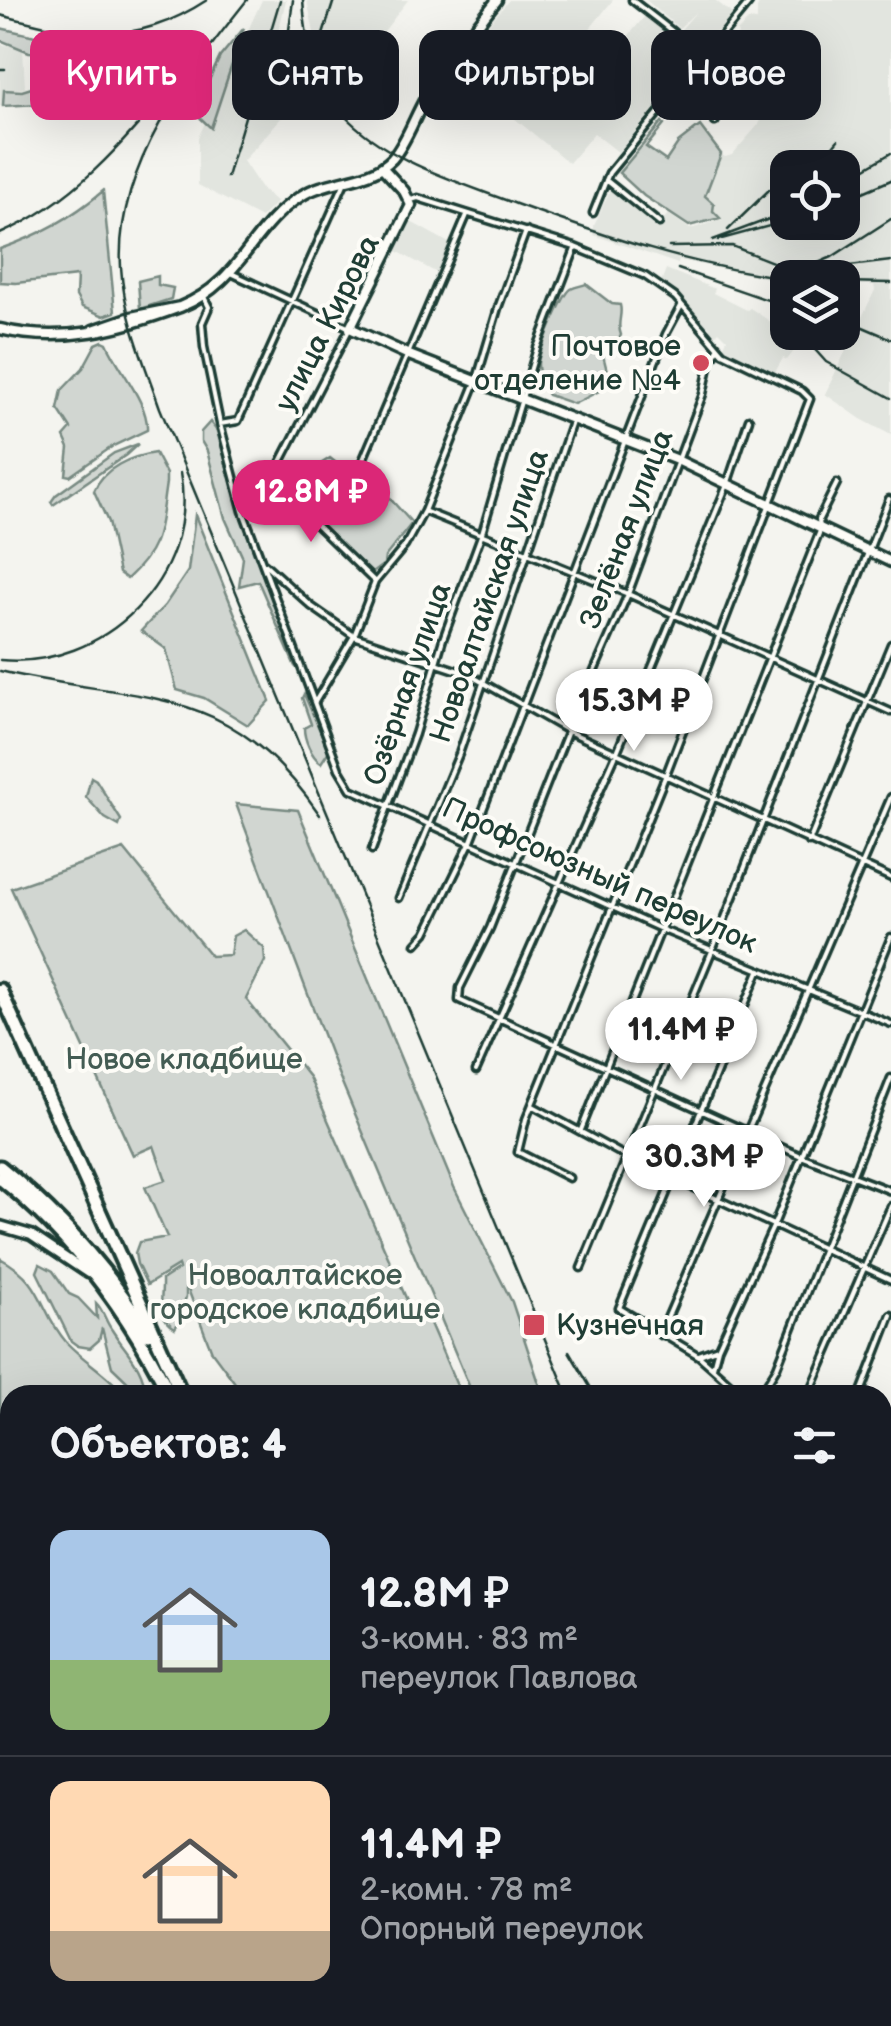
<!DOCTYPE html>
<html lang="ru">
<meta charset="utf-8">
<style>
body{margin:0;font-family:"Balsamiq Sans",sans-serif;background:#242831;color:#f1f3f6;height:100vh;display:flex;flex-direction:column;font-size:38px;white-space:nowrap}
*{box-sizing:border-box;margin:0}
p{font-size:32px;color:#9ea1a6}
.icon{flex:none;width:55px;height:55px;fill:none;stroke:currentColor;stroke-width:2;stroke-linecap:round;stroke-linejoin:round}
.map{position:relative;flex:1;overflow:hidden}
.panel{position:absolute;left:0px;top:1385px;width:892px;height:642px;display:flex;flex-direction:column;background:#171b24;border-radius:30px 30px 0 0;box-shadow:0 10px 40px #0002}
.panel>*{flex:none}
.top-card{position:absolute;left:30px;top:30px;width:832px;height:90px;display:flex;gap:20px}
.controls{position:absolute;left:770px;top:150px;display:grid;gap:20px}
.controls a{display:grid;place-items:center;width:90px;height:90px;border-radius:20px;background:#171b24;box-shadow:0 10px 40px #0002;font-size:50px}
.price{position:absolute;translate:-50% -85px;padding:0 22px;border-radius:35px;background:#fff;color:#222;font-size:32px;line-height:65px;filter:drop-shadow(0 2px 5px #0008)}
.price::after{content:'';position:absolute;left:50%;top:60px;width:30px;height:22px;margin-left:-15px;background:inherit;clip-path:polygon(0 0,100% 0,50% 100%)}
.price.selected{background:#db2777;color:#fff}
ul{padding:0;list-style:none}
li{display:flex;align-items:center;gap:30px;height:250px;padding:0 50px}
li+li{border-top:2px solid #363941}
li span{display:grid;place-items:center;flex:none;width:280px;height:200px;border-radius:20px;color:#555}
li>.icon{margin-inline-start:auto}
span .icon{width:120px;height:120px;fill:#fffc;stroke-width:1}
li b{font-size:42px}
h2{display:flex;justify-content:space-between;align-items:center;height:120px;padding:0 50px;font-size:42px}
.tag{padding:0 35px;border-radius:20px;background:#171b24;box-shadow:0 10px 40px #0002;font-size:35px;line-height:90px}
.tag.selected{background:#db2777;color:#fff}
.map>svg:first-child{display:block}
.built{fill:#e2e5df;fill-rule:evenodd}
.green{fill:#d1d6d1;stroke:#788a82;stroke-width:2.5}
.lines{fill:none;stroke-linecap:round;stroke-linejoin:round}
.street-casing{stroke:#1f3d34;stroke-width:11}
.secondary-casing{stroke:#1f3d34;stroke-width:15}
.highway-casing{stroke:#1f3d34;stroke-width:19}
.street{stroke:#fdfcf7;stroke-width:4}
.secondary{stroke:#fdfcf7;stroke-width:8}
.highway{stroke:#fdfcf7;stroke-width:11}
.rail{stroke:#1f3d34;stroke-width:2.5}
.poi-dot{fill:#d1495b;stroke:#fdfcf7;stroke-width:4}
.labels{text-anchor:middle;stroke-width:8;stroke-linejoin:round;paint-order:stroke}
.street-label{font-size:30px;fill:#1f3d34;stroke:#fdfcf7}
.poi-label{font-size:30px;fill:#1f3d34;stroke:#fdfcf7;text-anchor:end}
.park-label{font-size:30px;fill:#435c53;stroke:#fdfcf7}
</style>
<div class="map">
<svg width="891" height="2026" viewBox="0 0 891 2026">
<rect width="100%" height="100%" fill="#f4f4ef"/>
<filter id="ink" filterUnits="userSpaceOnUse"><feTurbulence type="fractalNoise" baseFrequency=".01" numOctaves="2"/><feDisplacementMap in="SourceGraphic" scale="20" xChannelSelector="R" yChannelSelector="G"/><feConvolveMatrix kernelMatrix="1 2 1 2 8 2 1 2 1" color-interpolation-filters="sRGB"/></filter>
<g filter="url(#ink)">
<!-- built -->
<path class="built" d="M262,0H286L266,84L282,117L243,161L261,188L277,202L261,218L198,185V138Z
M307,0H408L336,94L320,60Z
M509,0H613L588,31L614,53L645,16L673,39L696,12L679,28L646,0H715L732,14L618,152L594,133L569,163L508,113L534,81L479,36Z
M761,0H891V435L861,419L825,394L875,290L874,285H843L842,278H788L787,282L679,260L678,264L594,235V226L613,183L661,222L668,214L690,229L723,219L713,211L704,197L721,154L725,157L732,155L759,124L772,101L750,72L730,89L712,67L738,35L737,32L749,20L757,21V8ZM788,168H842V222H788Z
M0,44L23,48L25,88L4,90L3,106H0Z
M409,221L451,244L437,273L395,250Z
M666,269L715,289L713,293L747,310L750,308L801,342L787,360L783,358L774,374L746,360L723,347L727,339L719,331L716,334L709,330L710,327L700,321V316L686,307L687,304L661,282Z
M882,1548L891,1550V1631L883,1635Z
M891,1642V1828L883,1831L882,1645Z"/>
<!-- green -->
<path class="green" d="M0,28L88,48L98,45L113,50L80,55L29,52L0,40Z
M244,28L211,128L194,112L220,57Z
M95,68L99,74L53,91L54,93L78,89L85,93L77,102L3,106L4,90L22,91Z
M662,122L664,125L646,147L666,161L678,143L700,126L721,154L705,196L714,204L713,211L720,218L689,226L644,196L619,173Z
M103,191L115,312L104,316L82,307L76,296L77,276L16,283L0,282V249C40,235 71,218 103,191Z
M158,276V285L173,288L171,299L140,309L138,281Z
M586,284L612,304L620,305C623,316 616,323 621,335L614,350L603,355L609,379L607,387L574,404L548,395C543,387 538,374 538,364C538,354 563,294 571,289C576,286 582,286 586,284Z
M103,341L107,343C118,369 149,403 147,430L113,446L70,476L66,475L69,448L64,437L71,429L58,409L62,390L83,368L96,344Z
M210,422L217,431L238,505L295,659L294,664L258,581L239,586L243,558L225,518L207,451L201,441V432Z
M138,444L126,455L53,505L51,502L56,495L114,453Z
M155,453L166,474V483C159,528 162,547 127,579L119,573L108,522L94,491C103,468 131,456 155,453Z
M330,458L354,477L369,480L385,493L412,523L385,557L384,564L372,573L283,488Z
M195,515L270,701L248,725L204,698L177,690L166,649L141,631L165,605L188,571Z
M304,694L329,751L321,763C311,756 304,739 304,728L311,724L302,698Z
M91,777L96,780L121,820L119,826L105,818L86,797Z
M236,804L298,810L454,1187L512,1302L543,1395H473L335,1066Z
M124,849L211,956L230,955L233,936L244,930L264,948L265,961L246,999L309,1077L410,1307L426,1314L461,1395H244L212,1352L186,1284V1297L177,1325L175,1328C155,1316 163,1298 162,1280L179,1269L178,1266L147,1285L137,1264L135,1253L139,1242L167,1237L145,1187L166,1180L154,1146L133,1155L11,888Z
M0,1258C46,1283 38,1310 67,1343C85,1362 108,1374 125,1395H10V1809L0,1818Z
M40,1264L53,1271L69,1294L78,1298L97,1318L96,1303C104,1311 105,1321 112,1330C125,1351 145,1368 145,1393L140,1394L112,1367L102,1328L99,1340L90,1348L78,1346L71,1341L37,1272Z
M143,2018H725L728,2026H140L144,2023Z"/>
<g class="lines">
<!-- street casing -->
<g class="street-casing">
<path id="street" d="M632,0C655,19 730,69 725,101C724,108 718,116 715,122
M606,180L659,223
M411,200L418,198L575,247L645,276L675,297L723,353L802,391L810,399L665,777L526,1119L518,1152L569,1178
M593,213L609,173L749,3
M231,273L350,328L271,481L260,500L243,511
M204,297L209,307L202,323L204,347L220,424L243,511L339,769L351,789L663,930L891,1024
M718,349L710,362L703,394L628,594L568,731L490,928L460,988L459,1000L801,1156L891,1191
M220,424L238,421L345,182
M362,462L467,215
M271,481L375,582
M424,511L628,594L891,712
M265,564L311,606L354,636L468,674L568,731L891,878
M315,702L354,636L375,582L405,546L424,511L476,382L498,308L526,231
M809,842L891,644
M372,850L415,734L443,639L482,533L537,348L575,249
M399,898L459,754L573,419
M416,944L426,933L471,841L666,334L681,306
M476,1071L617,752L727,485L749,419
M533,1106L627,1157L891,1280
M581,1130L820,531L819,519L837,483
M581,1268L712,951L889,499
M660,1335L891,797
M699,1355L718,1348
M713,1367L718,1348L773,1227L891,937
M743,1395L699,1356L619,1308L759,971
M760,1395L777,1367L891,1078
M809,1395L891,1206
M860,1395L891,1315
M0,1852L10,1843"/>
</g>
<!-- secondary casing -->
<g class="secondary-casing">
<path id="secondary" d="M382,167L404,191L411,205L350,328L409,355L677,460L891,562
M180,307C242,282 249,229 301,196C329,178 369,183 392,159C406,143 414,118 425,99C445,64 472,32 497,0
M0,329C62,344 121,329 180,307L131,317L93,330
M0,1226L31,1235L88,1273
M882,1503C891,1484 882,1453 891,1426"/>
</g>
<!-- highway casing -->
<g class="highway-casing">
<path id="highway" d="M0,990L182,1395
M0,1167C58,1214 108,1270 148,1334
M0,1178C74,1237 128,1311 170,1395
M882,1879H891
M882,1897L891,1896
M882,1906H891
M882,1923L891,1922"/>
</g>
<!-- street -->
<use href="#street" class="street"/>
<!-- secondary -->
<use href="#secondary" class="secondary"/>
<!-- highway -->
<use href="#highway" class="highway"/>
<!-- rail -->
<path class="rail" d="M247,0C188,74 115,166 121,267C124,316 144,362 160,408L568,1395
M303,0C305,38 315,84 342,113C387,162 456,181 516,204C605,236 693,267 788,278
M0,15C81,35 132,49 207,0
M323,64L322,38L334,0
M0,69H5
M281,90L293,0
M815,168L838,140
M842,168L853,156
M227,177L280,0
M842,182L891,153
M842,201L891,180
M728,230L770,189
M0,234C75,202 124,142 175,81
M713,240L788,212
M718,240L788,221
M669,247L732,246L813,278
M816,264L832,257L891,219
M797,266L824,269L891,261
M678,269L788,307
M842,282L891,283
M842,318L891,339
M799,332L826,362L891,398
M0,660C102,670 200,578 180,473
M0,671C140,704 226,678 320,815
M569,1351L595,1395
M882,1639L891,1635
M882,1708L891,1711
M821,2018L825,2026"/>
</g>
</g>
<!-- markers -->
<g class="poi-dot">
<circle cx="701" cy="363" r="10"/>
<rect x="522" y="1313" width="24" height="24" rx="5"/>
</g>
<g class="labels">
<!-- street labels -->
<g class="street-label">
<text transform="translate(327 323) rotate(-63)" y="10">улица Кирова</text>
<text transform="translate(626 529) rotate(-69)" y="10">Зелёная улица</text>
<text transform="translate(489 596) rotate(-71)" y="10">Новоалтайская улица</text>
<text transform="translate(407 684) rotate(-71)" y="10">Озёрная улица</text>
<text transform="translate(600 875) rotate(24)" y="10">Профсоюзный переулок</text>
</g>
<!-- poi labels -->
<g class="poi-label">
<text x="681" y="356">Почтовое<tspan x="681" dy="34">отделение №4</tspan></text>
<text x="556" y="1335" text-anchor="start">Кузнечная</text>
</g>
<!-- park labels -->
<g class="park-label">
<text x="184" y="1069">Новое кладбище</text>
<text x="295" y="1285">Новоалтайское<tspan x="295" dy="34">городское кладбище</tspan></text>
</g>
</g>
</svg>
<div class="controls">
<a><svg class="icon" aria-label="locate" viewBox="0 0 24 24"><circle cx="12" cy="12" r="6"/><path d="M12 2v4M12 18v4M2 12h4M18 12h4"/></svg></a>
<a><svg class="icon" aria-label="layers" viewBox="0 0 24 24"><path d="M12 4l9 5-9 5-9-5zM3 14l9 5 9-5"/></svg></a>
</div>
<b class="price selected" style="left:311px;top:545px">12.8M ₽</b>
<b class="price" style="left:634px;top:754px">15.3M ₽</b>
<b class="price" style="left:681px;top:1083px">11.4M ₽</b>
<b class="price" style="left:704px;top:1210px">30.3M ₽</b>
<div class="top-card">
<a class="tag selected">Купить</a>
<a class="tag">Снять</a>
<a class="tag">Фильтры</a>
<a class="tag">Новое</a>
</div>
<section class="panel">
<h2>Объектов: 4<svg class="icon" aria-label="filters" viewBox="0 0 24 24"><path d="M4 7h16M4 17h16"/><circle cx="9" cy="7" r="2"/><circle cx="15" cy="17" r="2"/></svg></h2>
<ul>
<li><span style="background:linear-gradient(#a9c7e8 65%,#8fb573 0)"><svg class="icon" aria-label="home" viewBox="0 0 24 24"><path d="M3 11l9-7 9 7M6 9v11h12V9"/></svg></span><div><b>12.8M ₽</b><p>3-комн. · 83 m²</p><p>переулок Павлова</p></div></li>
<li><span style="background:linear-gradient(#ffd9b3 75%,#b9a48a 0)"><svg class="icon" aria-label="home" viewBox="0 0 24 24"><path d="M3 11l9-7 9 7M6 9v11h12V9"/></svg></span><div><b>11.4M ₽</b><p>2-комн. · 78 m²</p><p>Опорный переулок</p></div></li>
</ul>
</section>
</div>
